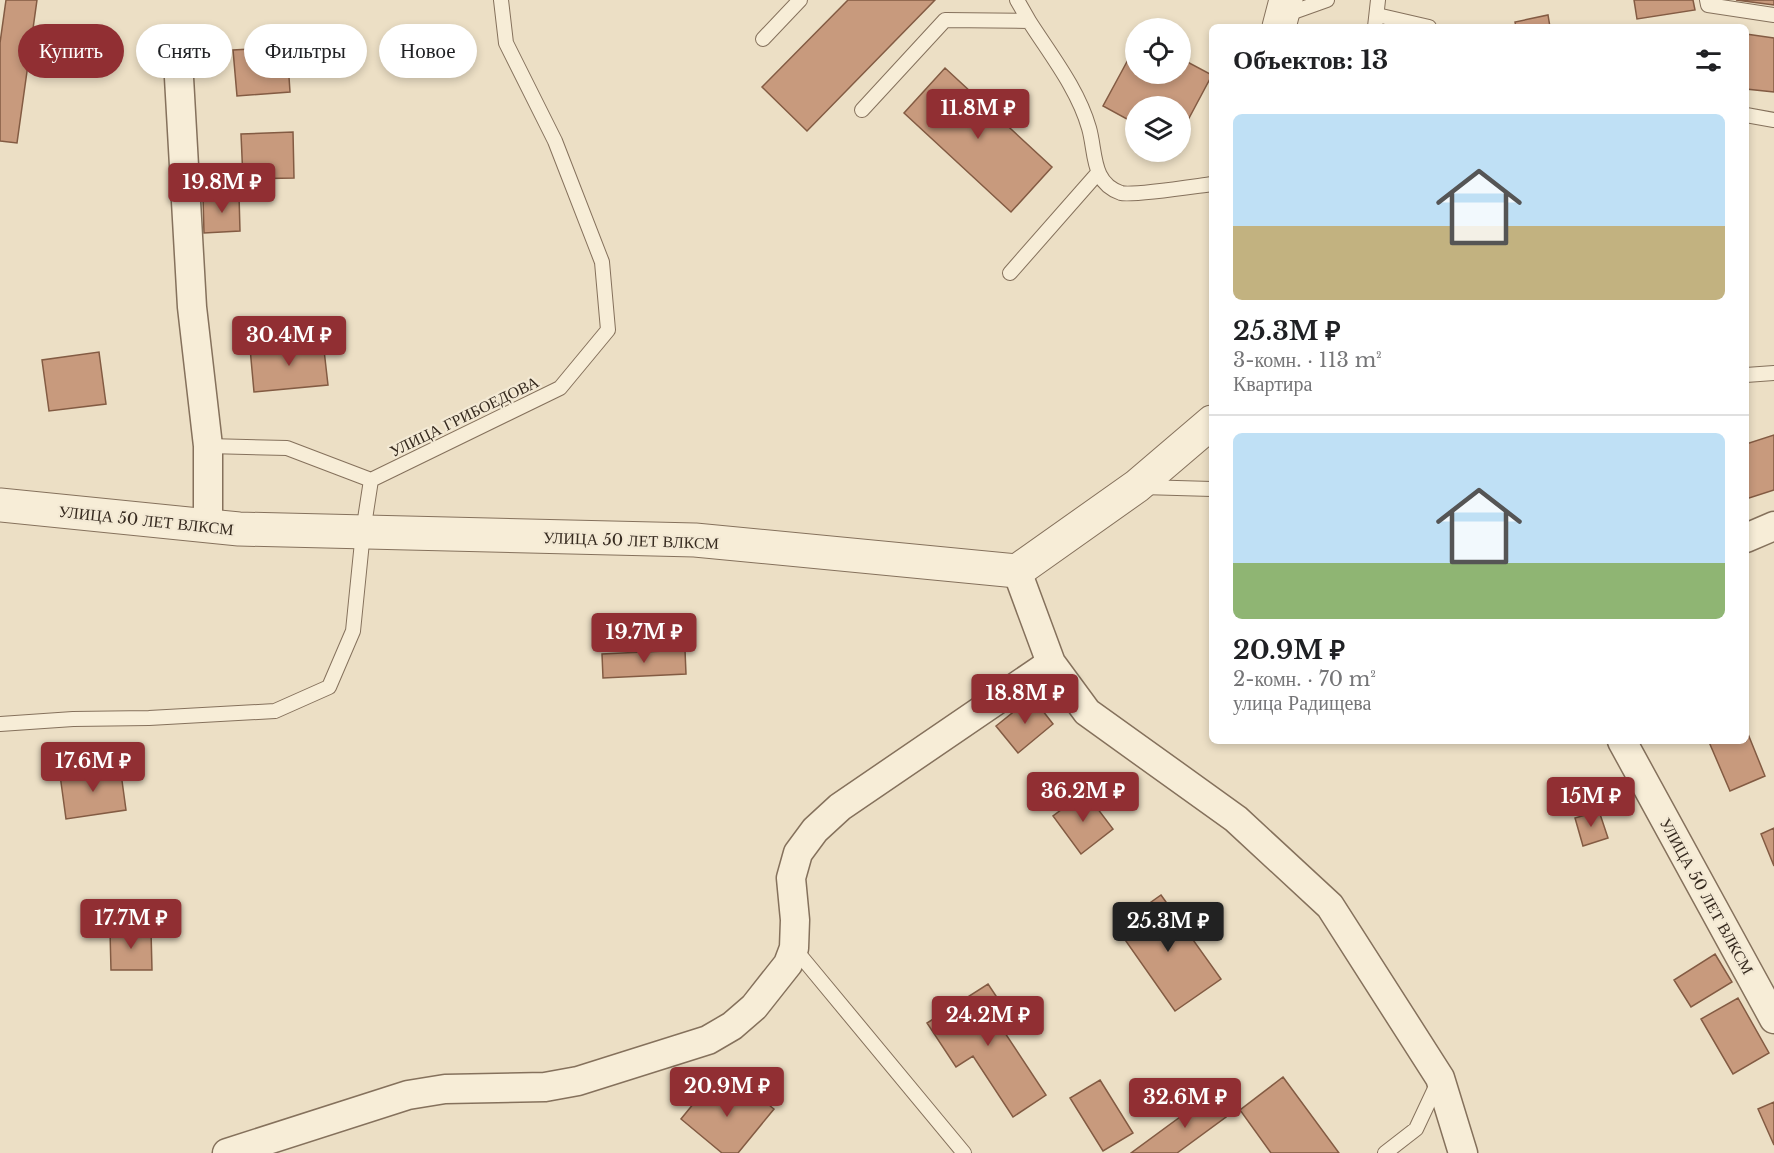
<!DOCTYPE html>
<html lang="ru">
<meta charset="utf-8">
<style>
body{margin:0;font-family:"Libre Baskerville",serif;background:#f2f2f2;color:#202124;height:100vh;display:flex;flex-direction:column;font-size:22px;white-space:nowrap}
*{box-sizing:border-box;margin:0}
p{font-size:20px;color:#757577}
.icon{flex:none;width:33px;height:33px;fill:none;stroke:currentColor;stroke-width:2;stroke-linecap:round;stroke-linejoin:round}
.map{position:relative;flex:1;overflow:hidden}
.sheet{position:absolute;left:1209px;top:24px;width:540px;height:720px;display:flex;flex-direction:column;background:#fff;border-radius:9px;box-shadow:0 3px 9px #0003}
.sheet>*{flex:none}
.banner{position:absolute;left:18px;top:24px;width:570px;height:54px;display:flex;gap:12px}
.tools{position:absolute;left:1125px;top:18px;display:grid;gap:12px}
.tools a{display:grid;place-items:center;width:66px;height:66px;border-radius:50%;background:#fff;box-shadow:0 3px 9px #0003;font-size:30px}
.price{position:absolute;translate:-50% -51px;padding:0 14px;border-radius:6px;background:#912f33;color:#fff;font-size:20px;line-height:39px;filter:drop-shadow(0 2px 3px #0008)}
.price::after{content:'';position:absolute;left:50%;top:36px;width:18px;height:14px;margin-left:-9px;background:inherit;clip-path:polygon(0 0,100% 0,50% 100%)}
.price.current{background:#222;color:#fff}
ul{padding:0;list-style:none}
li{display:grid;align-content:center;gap:12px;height:318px;padding:0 24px}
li+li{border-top:2px solid #e0e0e0}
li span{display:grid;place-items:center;height:186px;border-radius:9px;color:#555}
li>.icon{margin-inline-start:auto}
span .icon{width:108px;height:108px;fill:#fffc;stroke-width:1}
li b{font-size:26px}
h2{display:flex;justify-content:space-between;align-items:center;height:72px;padding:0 24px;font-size:26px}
.tag{padding:0 21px;border-radius:27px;background:#fff;box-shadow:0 3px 9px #0003;font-size:21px;line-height:54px}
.tag.current{background:#912f33;color:#fff}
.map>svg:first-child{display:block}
.building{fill:#c89a7d;stroke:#835b43;stroke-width:1.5}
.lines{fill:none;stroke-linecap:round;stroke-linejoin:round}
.service-casing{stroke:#85715c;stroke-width:16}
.minor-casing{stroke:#85715c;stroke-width:31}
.tertiary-casing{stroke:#85715c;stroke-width:35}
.service{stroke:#f7edd7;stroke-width:14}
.minor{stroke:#f7edd7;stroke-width:28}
.tertiary{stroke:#f7edd7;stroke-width:33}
.labels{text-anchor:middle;stroke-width:4.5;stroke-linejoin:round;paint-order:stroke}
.street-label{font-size:16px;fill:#362a1f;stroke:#f3e9d4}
</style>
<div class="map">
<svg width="1774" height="1153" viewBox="0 0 1774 1153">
<rect width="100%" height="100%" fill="#ecdfc5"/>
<!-- building -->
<path class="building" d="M6,0H37L17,143L0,141V43Z
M848,0H935L807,131L762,87Z
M1634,0H1693L1695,10L1637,19Z
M1736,0H1774V5Z
M1548,15L1550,27H1516L1515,22Z
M1746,34L1774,38V92L1746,89Z
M1136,45V74H1180V58L1212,75L1180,135V106H1136V124L1103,106Z
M287,47L290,92L237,96L233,50Z
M945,68L1052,167L1011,212L904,113Z
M293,132L294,178L243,179L241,134Z
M239,195L240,231L204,233L203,197Z
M323,341L328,385L254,392L250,348Z
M99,352L106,404L49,411L42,360Z
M1774,435V490L1746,499V444Z
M685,650L686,674L603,678L602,654Z
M1032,697L1053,724L1018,753L996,726Z
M1746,729L1765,776L1730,791L1709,742L1746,741Z
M120,766L126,810L66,819L60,775Z
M1085,792L1113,829L1081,854L1053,816Z
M1599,811L1608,838L1583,846L1575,818Z
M1774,828V866L1761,834Z
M1161,895L1221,979L1175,1011L1116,927Z
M151,930L152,970H111L110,931Z
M1715,954L1732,982L1691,1007L1674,980Z
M988,984L1016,1026L1005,1033L1046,1095L1013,1117L973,1056L956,1067L927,1023Z
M1738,998L1769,1053L1733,1074L1701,1019Z
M1283,1077L1339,1153H1271L1240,1110Z
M1100,1080L1133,1133L1103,1151L1070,1098Z
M712,1081L738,1102L749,1089L774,1109L738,1153H722L681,1119Z
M1210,1095L1226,1117L1177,1153H1131Z
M1774,1102V1145L1758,1109Z"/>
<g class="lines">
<!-- service casing -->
<g class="service-casing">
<path id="service" d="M1017,0L1029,21
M1707,0L1708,5L1774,15
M1285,15L1327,0
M1377,15L1429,27
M1375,27L1378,0
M763,39L800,0
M862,110L945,20L1029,21C1050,54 1078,89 1089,128C1096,152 1091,183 1121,193C1132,196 1196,186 1212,184
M1746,115L1774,120
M1010,273L1097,174
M1746,375L1774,373
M208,446L287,448L371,480
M1142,487L1212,489
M0,724L73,719L149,718L275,711L329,687L353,631L363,532L371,480L560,388L608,330L602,262L555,141L506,43L501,0
M794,948L964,1153
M1385,1153L1416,1129L1439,1080"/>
</g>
<!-- minor casing -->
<g class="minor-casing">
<path id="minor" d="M178,60L192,307L208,446V526
M1746,538L1774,526
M1017,571L1051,663L1087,712L1236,819L1330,906L1440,1078L1463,1153
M1622,741L1774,1019
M227,1153L408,1095L445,1089L545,1087L578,1081L708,1040L732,1026L754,1007L788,964L794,948L795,920L791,878L798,853L815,830L840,807L1051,663"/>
</g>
<!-- tertiary casing -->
<g class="tertiary-casing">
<path id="tertiary" d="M1279,27L1286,0
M0,505L239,529L695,540L1017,571L1137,486L1212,422"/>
</g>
<!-- service -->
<use href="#service" class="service"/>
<!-- minor -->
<use href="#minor" class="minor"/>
<!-- tertiary -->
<use href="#tertiary" class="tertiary"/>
</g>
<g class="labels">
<!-- street labels -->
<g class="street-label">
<text transform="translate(464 416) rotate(-26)" y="6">УЛИЦА ГРИБОЕДОВА</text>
<text transform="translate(146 520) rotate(6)" y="6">УЛИЦА 50 ЛЕТ ВЛКСМ</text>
<text transform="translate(631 540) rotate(2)" y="6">УЛИЦА 50 ЛЕТ ВЛКСМ</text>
<text transform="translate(1707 896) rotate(61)" y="6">УЛИЦА 50 ЛЕТ ВЛКСМ</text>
</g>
</g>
</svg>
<div class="tools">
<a><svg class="icon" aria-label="locate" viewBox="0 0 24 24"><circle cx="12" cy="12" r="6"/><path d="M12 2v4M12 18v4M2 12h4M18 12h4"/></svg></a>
<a><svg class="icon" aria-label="layers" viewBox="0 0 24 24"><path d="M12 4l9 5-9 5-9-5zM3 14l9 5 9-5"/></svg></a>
</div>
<b class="price" style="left:978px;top:140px">11.8M ₽</b>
<b class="price" style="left:222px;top:214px">19.8M ₽</b>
<b class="price" style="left:289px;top:367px">30.4M ₽</b>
<b class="price" style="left:644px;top:664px">19.7M ₽</b>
<b class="price" style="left:1025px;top:725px">18.8M ₽</b>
<b class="price" style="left:93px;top:793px">17.6M ₽</b>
<b class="price" style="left:1083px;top:823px">36.2M ₽</b>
<b class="price" style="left:1591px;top:828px">15M ₽</b>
<b class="price" style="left:131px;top:950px">17.7M ₽</b>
<b class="price current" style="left:1168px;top:953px">25.3M ₽</b>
<b class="price" style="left:988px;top:1047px">24.2M ₽</b>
<b class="price" style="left:727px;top:1118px">20.9M ₽</b>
<b class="price" style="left:1185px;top:1129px">32.6M ₽</b>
<div class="banner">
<a class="tag current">Купить</a>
<a class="tag">Снять</a>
<a class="tag">Фильтры</a>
<a class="tag">Новое</a>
</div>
<section class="sheet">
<h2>Объектов: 13<svg class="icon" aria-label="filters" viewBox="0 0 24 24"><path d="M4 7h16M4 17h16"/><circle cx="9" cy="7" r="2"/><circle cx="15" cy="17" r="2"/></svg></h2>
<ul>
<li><span style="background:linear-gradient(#bfe0f5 60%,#c2b280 0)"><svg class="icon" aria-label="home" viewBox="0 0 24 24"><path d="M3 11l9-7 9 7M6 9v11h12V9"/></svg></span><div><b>25.3M ₽</b><p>3-комн. · 113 m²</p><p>Квартира</p></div></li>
<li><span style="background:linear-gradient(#bfe0f5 70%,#8fb573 0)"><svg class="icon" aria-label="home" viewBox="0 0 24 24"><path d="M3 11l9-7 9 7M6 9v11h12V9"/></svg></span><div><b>20.9M ₽</b><p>2-комн. · 70 m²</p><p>улица Радищева</p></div></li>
</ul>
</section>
</div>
